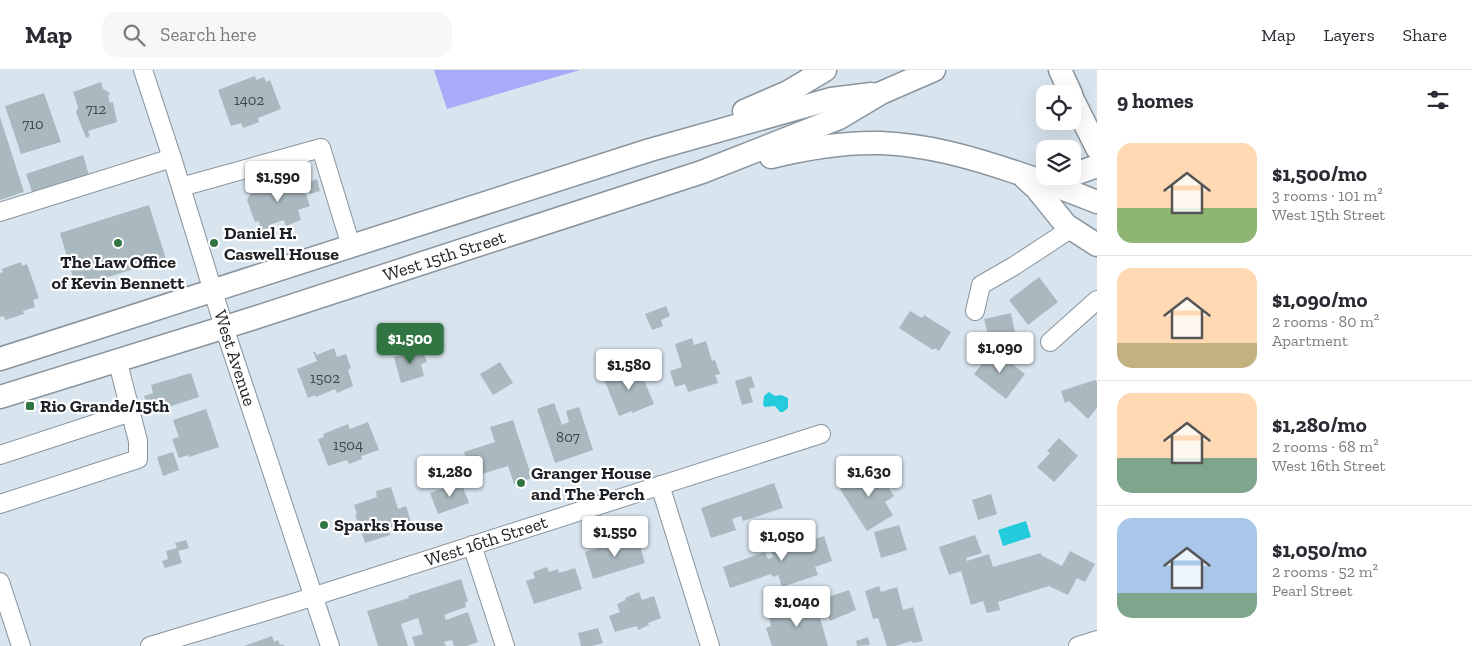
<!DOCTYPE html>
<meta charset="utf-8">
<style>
body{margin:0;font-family:"Zilla Slab",serif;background:#f7f7f7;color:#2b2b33;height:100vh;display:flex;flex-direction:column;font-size:19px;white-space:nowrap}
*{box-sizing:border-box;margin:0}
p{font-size:16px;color:#7c7c81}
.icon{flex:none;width:28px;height:28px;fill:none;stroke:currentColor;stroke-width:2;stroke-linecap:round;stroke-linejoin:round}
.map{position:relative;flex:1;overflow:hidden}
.drawer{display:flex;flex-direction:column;background:#fff;width:375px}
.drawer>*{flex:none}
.fabs{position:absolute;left:1036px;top:15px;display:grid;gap:10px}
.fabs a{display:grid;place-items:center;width:45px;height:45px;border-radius:10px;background:#fff;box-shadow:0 5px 20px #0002;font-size:25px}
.price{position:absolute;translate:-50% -42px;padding:0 11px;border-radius:5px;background:#fff;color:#222;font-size:16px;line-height:32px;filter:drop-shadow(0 1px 2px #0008)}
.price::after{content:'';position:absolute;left:50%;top:30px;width:15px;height:11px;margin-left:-8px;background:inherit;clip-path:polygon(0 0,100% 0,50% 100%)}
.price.active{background:#317642;color:#fff}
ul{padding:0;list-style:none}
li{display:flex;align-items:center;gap:15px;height:125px;padding:0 20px}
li+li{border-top:1px solid #e1e1e2}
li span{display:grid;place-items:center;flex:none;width:140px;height:100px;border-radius:15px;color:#555}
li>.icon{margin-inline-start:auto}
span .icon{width:60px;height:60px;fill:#fffc;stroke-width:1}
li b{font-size:21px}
h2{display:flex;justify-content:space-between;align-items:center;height:60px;padding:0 20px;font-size:21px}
header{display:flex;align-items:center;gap:30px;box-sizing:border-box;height:70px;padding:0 25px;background:#fff;border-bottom:1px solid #e1e1e2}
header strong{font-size:24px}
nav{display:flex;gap:28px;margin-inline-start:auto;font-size:18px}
.search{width:350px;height:45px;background:#f7f7f7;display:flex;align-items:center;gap:12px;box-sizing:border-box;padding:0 18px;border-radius:15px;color:#7c7c81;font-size:19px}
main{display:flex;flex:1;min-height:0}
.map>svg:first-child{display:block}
.green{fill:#a8aafa}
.water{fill:#24cbdc}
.building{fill:#aab9bf}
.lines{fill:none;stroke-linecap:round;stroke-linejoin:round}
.minor-casing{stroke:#89949d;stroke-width:20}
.major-casing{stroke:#89949d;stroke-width:25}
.minor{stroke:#fff;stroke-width:18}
.major{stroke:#fff;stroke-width:22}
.poi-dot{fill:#317642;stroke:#fff;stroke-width:2}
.labels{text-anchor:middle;stroke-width:4.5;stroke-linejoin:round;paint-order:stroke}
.number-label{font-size:15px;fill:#40474c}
.poi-label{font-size:18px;font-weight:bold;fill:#1d2125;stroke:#fff;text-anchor:start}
.street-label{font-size:18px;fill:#1d2125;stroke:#fff}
</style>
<header>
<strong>Map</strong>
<div class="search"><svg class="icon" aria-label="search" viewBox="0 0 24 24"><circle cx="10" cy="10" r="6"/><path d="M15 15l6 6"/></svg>Search here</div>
<nav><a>Map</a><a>Layers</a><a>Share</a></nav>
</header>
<main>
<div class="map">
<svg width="1097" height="576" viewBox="0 0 1097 576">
<rect width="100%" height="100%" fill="#d8e4ee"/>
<!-- green -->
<path class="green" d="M434,0H580L447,39Z"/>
<!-- water -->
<path class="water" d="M769,322L775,326L781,325L788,328V338L783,342H780L775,336L765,337L763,335L764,326Z
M1026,451L1031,467L1003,476L998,460Z"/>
<!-- building -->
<path class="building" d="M255,6L256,10L264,7L266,12L270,10L281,39L258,48L259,52L243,58L241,53L231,56L218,20Z
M101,12L103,19L107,21L110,24L108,26L110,33L113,32L117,52L88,61L90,66L86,68L76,42L78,37L73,22Z
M44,23L61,72L21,84L5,36Z
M0,47L24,122L0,130Z
M83,85L89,105L33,124L26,104Z
M284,109L286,114L301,110L310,136L298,140L301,150L286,156L284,150L272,154L270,158L263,160L260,158L259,151L255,152L247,130L254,117Z
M317,109L320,121L310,124L307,113Z
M149,135L166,189L76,217L60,163Z
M21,192L22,196L27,194L39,228L33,230L35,237L23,241L24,244L5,250L4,246L0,247V203L3,202L2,199Z
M1039,207L1058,232L1028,255L1009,230Z
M666,236L670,246L661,250L663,256L652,260L645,244Z
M910,241L922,248L924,245L951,262L939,281L935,278L933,280L899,258Z
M1011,243L1015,262L989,268L984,249Z
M692,268L694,275L706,271L712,291L715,290L720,304L715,305L718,313L688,322L685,314L675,317L670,301L682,297L675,274Z
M334,278L337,287L346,284L351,298L348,300L353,316L337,323L335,319L316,327L315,325L308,328L297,299L317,291L313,282H315L317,285Z
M422,279L427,292L421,294L424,306L401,313L394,287Z
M993,279L1025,304L1006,329L974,304Z
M500,292L513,313L493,325L480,304Z
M638,296L654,334L632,343V341L619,346L604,309Z
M191,303L199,327L150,343L144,326L153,323L151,315Z
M751,306L755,317L749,319L753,332L742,335L735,311Z
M1095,310L1097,312V338L1088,349L1069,331L1065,333L1061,321Z
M554,333L562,355L569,352L566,341L579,337L593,380L555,393L537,339Z
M206,339L219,377L189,387L188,385L179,388L172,369L179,367L173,350Z
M513,350L532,408L514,414L508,396L472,407L464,382L495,372L490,357Z
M368,352L379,380L361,386L362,389L349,394L347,390L328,396L318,369L324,367L323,364L348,354L350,359Z
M1059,368L1078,386L1054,412L1037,397L1050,383L1047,381Z
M173,382L179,400L163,406L157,387Z
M875,397L894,426L885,432L893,445L867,461L840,419Z
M461,412L469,433L438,444L430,423Z
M774,413L783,438L743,451L741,446L732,449L736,460L711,468L701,438Z
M391,417L398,439L406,436L412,455L389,462L390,465L365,473L355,444H357L354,435L377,427L376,421Z
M991,424L997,444L978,450L972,430Z
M899,455L907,480L881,488L874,462Z
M801,464L804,473L824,466L832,491L815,497L818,505L782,517L778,505L773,507L771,504L730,518L723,497L765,482L768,489L773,487L769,475Z
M975,465L982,483L966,488L967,491L989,484L993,497L1041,483V485L1062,496L1070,481L1095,494L1085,512L1077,508L1068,525L1049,516L998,532L1000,540L987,543L983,531L971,535L961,501L949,505L939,477Z
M637,467L645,493L593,509L585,482Z
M186,470L189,478L178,481L182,493L165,498L162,491L168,489L166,481L177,478L175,473Z
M547,497L549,502L558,499L559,503L575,498L582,519L534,534L526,511L535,508L533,502Z
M461,509L468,531L465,533L466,537L444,545L446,550L468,542L478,572L467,576H454L452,570L444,572L446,576H415L412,567L423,564L418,548L401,554L408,576H378L367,541L409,528L408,526Z
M879,516L881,522L897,517L903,540L913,537L923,571L913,573L912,571L895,576H887L878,548L873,549L865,521Z
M849,520L856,540L830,551L822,529Z
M639,522L642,530L654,526L661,548L648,553L649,555L638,560L637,556L615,562L609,546L620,542L617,534L626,530L625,528Z
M816,534L828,576H772L766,558L771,556L768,544L790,537L791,542Z
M598,558L603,573L592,576H581L578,563Z
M272,566L274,572L278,570L280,575L283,574L284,576H244Z
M868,567L870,575L857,576L856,571Z"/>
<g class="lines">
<!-- minor casing -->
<g class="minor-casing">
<path id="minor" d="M143,0L172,88L224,257L330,576
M181,117L321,78L351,176
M0,142L172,88
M975,241L981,215L1014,196L1072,158
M1050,272L1097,230
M0,385L131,342
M660,415L710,576
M0,434L138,389V371L117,289
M472,475L505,576
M0,512L21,576
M150,576L293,533L821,364
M1078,576L1097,570"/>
</g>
<!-- major casing -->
<g class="major-casing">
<g id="major">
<path d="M1060,0L1071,24"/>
<path d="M1072,28L1097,78"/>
<path d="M744,41L788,22L825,0"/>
<path d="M771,87C807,78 844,72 881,73C928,75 970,87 1015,102C1042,111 1070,121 1097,132"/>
<path d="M1072,105L1097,96"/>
<path d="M1025,108L1036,118L1066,155L1097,175"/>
<path d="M0,289L650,80L831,29L872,24"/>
<path id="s1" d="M0,327L251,249L702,102L839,48L881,23L934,0"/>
</g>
</g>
<!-- minor -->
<use href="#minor" class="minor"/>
<!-- major -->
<use href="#major" class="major"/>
</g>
<!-- markers -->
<g class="poi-dot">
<circle cx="118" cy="173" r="5"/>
<circle cx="214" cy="173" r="5"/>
<rect x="25" y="331" width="10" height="10" rx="2.5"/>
<circle cx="521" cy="413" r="5"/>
<circle cx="324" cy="455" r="5"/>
</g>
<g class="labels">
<!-- number labels -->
<g class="number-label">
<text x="249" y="35">1402</text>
<text x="96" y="44">712</text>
<text x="33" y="59">710</text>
<text x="325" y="313">1502</text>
<text x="568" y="372">807</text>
<text x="348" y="380">1504</text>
</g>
<!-- poi labels -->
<g class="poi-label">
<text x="224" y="169">Daniel H.<tspan x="224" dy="21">Caswell House</tspan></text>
<text x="118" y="198" text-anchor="middle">The Law Office<tspan x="118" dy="21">of Kevin Bennett</tspan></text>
<text x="40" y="342">Rio Grande/15th</text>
<text x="531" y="409">Granger House<tspan x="531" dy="21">and The Perch</tspan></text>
<text x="334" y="461">Sparks House</text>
</g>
<!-- street labels -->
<g class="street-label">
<text dy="6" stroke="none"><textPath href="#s1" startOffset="466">West 15th Street</textPath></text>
<text transform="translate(235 288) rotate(72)" y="6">West Avenue</text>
<text transform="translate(486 471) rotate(-18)" y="6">West 16th Street</text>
</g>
</g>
</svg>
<div class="fabs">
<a><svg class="icon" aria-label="locate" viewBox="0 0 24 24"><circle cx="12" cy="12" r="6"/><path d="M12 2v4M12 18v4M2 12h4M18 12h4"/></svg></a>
<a><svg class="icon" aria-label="layers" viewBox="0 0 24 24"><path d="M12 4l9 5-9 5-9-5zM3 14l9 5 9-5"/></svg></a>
</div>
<b class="price" style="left:278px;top:133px">$1,590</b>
<b class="price active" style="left:410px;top:295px">$1,500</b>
<b class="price" style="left:1000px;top:304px">$1,090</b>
<b class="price" style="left:629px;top:321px">$1,580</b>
<b class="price" style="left:450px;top:428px">$1,280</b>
<b class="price" style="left:869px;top:428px">$1,630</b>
<b class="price" style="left:615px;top:488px">$1,550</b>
<b class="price" style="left:782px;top:492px">$1,050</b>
<b class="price" style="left:797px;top:558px">$1,040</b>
</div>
<section class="drawer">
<h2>9 homes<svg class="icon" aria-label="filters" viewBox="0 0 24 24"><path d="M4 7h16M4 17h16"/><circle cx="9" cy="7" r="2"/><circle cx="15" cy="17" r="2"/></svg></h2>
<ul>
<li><span style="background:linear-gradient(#ffd9b3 65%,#8fb573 0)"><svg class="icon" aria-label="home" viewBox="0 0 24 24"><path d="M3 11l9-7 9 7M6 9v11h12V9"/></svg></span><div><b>$1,500/mo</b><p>3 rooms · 101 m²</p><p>West 15th Street</p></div></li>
<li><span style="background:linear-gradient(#ffd9b3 75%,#c2b280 0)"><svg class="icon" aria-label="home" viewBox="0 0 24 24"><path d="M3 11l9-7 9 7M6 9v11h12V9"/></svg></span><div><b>$1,090/mo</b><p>2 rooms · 80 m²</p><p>Apartment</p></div></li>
<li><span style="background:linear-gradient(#ffd9b3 65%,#7fa58c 0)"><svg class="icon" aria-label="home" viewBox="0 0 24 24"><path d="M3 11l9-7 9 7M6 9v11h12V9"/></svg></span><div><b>$1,280/mo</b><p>2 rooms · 68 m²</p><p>West 16th Street</p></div></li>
<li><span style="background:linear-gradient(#a9c7e8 75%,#7fa58c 0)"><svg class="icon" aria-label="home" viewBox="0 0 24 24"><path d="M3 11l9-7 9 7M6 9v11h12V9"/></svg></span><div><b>$1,050/mo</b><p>2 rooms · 52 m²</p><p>Pearl Street</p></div></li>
</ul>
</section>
</main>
